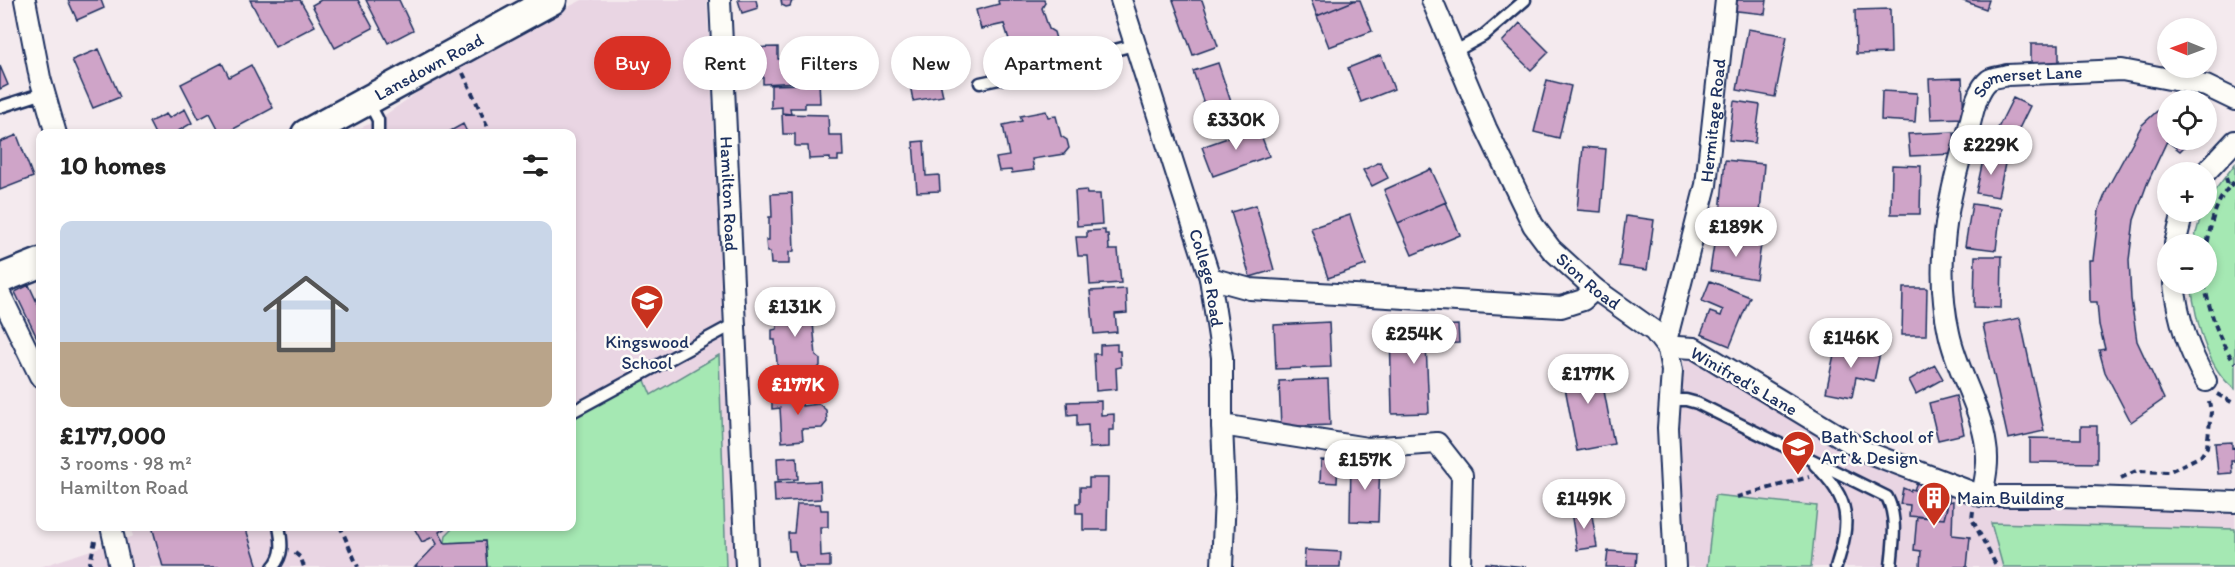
<!DOCTYPE html>
<meta charset="utf-8">
<style>
body{margin:0;font-family:Itim,sans-serif;background:#f2f2f2;color:#222;height:100vh;display:flex;flex-direction:column;font-size:22px;white-space:nowrap}
*{box-sizing:border-box;margin:0}
p{font-size:20px;color:#767676}
.icon{flex:none;width:33px;height:33px;fill:none;stroke:currentColor;stroke-width:2;stroke-linecap:round;stroke-linejoin:round}
.map{position:relative;flex:1;overflow:hidden}
.side{position:absolute;left:36px;top:129px;width:540px;height:402px;display:flex;flex-direction:column;background:#fff;border-radius:12px;box-shadow:0 3px 9px #0003}
.side>*{flex:none}
.guide{position:absolute;left:594px;top:36px;width:570px;height:54px;display:flex;gap:12px}
.needle{width:39px;rotate:271deg}
.controls{position:absolute;left:2157px;top:18px;display:grid;gap:12px}
.controls a{display:grid;place-items:center;width:60px;height:60px;border-radius:50%;background:#fff;box-shadow:0 3px 9px #0003;font-size:30px}
.price{position:absolute;translate:-50% -51px;padding:0 14px;border-radius:21px;background:#fff;color:#222;font-size:20px;line-height:39px;filter:drop-shadow(0 2px 3px #0008)}
.price::after{content:'';position:absolute;left:50%;top:36px;width:18px;height:14px;margin-left:-9px;background:inherit;clip-path:polygon(0 0,100% 0,50% 100%)}
.price.selected{background:#d93025;color:#fff}
ul{padding:0;list-style:none}
li{display:grid;align-content:center;gap:12px;height:318px;padding:0 24px}
li+li{border-top:2px solid #e0e0e0}
li span{display:grid;place-items:center;height:186px;border-radius:12px;color:#555}
li>.icon{margin-inline-start:auto}
span .icon{width:108px;height:108px;fill:#fffc;stroke-width:1}
li b{font-size:26px}
h2{display:flex;justify-content:space-between;align-items:center;height:72px;padding:0 24px;font-size:26px}
.pill{padding:0 21px;border-radius:27px;background:#fff;box-shadow:0 3px 9px #0003;font-size:21px;line-height:54px}
.pill.selected{background:#d93025;color:#fff}
.map>svg:first-child{display:block}
.built{fill:#e9d5e3}
.green{fill:#a5e8b3;stroke:#608c88;stroke-width:1.5}
.building{fill:#cfa4c8;stroke:#1b2f5e;stroke-width:1.5}
.lines{fill:none;stroke-linecap:round;stroke-linejoin:round}
.lane-casing{stroke:#1b2f5e;stroke-width:15}
.street-casing{stroke:#1b2f5e;stroke-width:24}
.secondary-casing{stroke:#1b2f5e;stroke-width:33}
.path{stroke:#1b2f5e;stroke-width:4;stroke-dasharray:6 4.5;stroke-linecap:butt}
.lane{stroke:#fdfcf7;stroke-width:10}
.street{stroke:#fdfcf7;stroke-width:20}
.secondary{stroke:#fdfcf7;stroke-width:28}
.labels{text-anchor:middle;stroke-width:5;stroke-linejoin:round;paint-order:stroke}
.street-label{font-size:18px;fill:#1b2f5e;stroke:#fdfcf7}
.poi-label{font-size:18px;fill:#1b2f5e;stroke:#fdfcf7;text-anchor:start}
</style>
<div class="map">
<svg width="2235" height="567" viewBox="0 0 2235 567">
<rect width="100%" height="100%" fill="#f4eaee"/>
<filter id="ink" filterUnits="userSpaceOnUse"><feTurbulence type="fractalNoise" baseFrequency=".0167" numOctaves="2"/><feDisplacementMap in="SourceGraphic" scale="12" xChannelSelector="R" yChannelSelector="G"/><feConvolveMatrix kernelMatrix="1 2 1 2 8 2 1 2 1" color-interpolation-filters="sRGB"/></filter>
<g filter="url(#ink)">
<!-- built -->
<path class="built" d="M582,0H707L735,567H40L133,536L130,527L572,526V134L349,133L378,120L462,61Z
M1690,357L1988,503L2235,508V567H1684L1677,421L1683,364L1685,359Z"/>
<!-- green -->
<path class="green" d="M2235,164V389C2206,369 2195,316 2191,284H2206V244H2193L2202,212H2206L2207,203L2209,198Z
M719,355L726,567H487L485,541L445,543L446,535L454,527L572,526V417L644,378L651,395Z
M1715,495L1817,506L1811,567H1707Z
M1991,523L2235,529V567H2003Z"/>
<!-- building -->
<path class="building" d="M68,0H101L104,8L77,20Z
M250,0H300L315,26L275,47Z
M321,0H358L373,28L335,48L312,5Z
M366,0H399L413,30L388,43Z
M738,0H756L758,8L742,13Z
M781,0H796L792,1L790,6L786,7L782,5Z
M1044,0L1045,3L1042,8L1049,29L1054,32L1056,39L1055,46L1014,55L1004,24L981,29L976,10L999,4L998,1L999,0Z
M1173,0H1202L1218,46L1193,55Z
M1311,0H1356L1317,16Z
M1356,0H1360L1372,31L1329,47L1317,16Z
M1730,0H1767L1765,14L1728,10Z
M1961,0H1989L1986,9Z
M1890,9L1891,53L1856,54L1855,10Z
M1520,23L1549,52L1531,70L1502,42Z
M1748,29L1787,36L1775,97L1737,90Z
M2031,44H2059V70H2031Z
M778,47V59L812,58L813,79H798V82L763,84V66L741,67L740,48Z
M99,49L120,97L93,108L72,60Z
M948,54L952,75L939,77L943,96L913,101L910,84L920,82L916,60Z
M1381,55L1394,89L1361,102L1348,68Z
M1014,56L1019,73L1005,76L1001,59Z
M222,63L229,77L251,65L273,108L224,134H221L210,113L199,119L181,84Z
M1218,63L1239,126L1214,134L1193,71Z
M0,66L8,85L0,89Z
M1962,78L1964,118L1931,119L1929,79Z
M819,80L820,103H805V108H790L791,114L782,113V107L771,108V85L804,84V81Z
M1547,80L1571,86L1559,138L1534,132Z
M1882,91L1917,93L1915,122L1881,120Z
M2013,98L2030,106L2011,145L1994,136Z
M1734,101L1760,105L1755,143L1729,140Z
M2168,101V140H2191L2180,151L2167,141L2147,184L2134,220L2129,260L2131,299L2137,341L2164,399L2131,422L2105,372L2099,350L2105,349L2099,325L2097,302H2090L2089,260H2093L2099,210L2108,187L2142,125Z
M185,109L192,123L178,131L179,134H155L149,122L166,114L169,118Z
M1046,111L1048,117L1056,116L1061,136L1067,140L1069,148L1064,154L1032,159L1034,170L1012,173L1011,170L999,171L996,158L1009,156L1003,125L1022,121L1020,116Z
M782,114L828,115L829,135H842L843,156H838V161H830V158L809,159L808,146H795V134H783Z
M463,124L468,134H445Z
M1258,127L1269,156L1213,176L1202,147Z
M1954,132L1955,154L1910,156L1908,134Z
M17,135L33,177L0,190V142Z
M924,141L926,176L939,175L940,191L917,192L913,142Z
M1583,147L1606,149L1601,212L1577,210Z
M1984,155L2006,159L1998,197L1976,193Z
M1725,160L1764,164L1759,226L1719,223Z
M1380,162L1388,178L1372,186L1363,170Z
M1892,165L1921,166L1920,214H1891Z
M1431,169L1446,202L1398,223L1384,190Z
M1086,190L1087,194H1100L1102,224L1077,226L1075,191Z
M792,193L794,251L789,252V264H771L770,252H767L766,240H769V217H772L771,194Z
M1446,202L1460,235L1412,255L1398,223Z
M1972,204L2001,208L1996,250L1965,246Z
M1256,205L1274,270L1250,277L1231,212Z
M1350,215L1366,265L1328,278L1311,228Z
M1626,216L1654,220L1647,270L1619,266Z
M1105,230V234H1108L1109,250H1118L1121,283L1090,285L1088,256H1078L1076,237H1087V231Z
M1715,238L1761,245L1756,279L1710,271Z
M1975,256H2002L2001,308L1974,307Z
M1710,281L1750,297L1730,346L1701,334L1710,312L1721,316L1723,310L1702,301Z
M29,285L40,309V344L15,292Z
M1903,288H1927L1926,335H1902Z
M1126,289L1127,313L1115,314L1117,332L1094,334L1090,291Z
M811,300L816,356L820,359V366L815,371L778,374L775,340H772V330L777,329L776,301Z
M2020,318L2044,431L2008,439L1983,325Z
M1329,322L1331,367L1276,369L1274,325Z
M1458,325L1459,343L1426,344L1429,413L1392,414L1390,328Z
M1117,344V351H1120L1121,367L1116,368L1117,389L1096,391L1094,354H1100V345Z
M1836,345L1880,353L1874,381L1856,377L1852,397L1826,392Z
M1598,359L1614,444L1577,451L1561,366Z
M1935,365L1943,379L1916,394L1909,380Z
M1328,379L1330,425L1281,427L1279,381Z
M801,393L802,406L819,404L826,410L827,422L822,428L802,429L803,440L782,442L780,408L772,409V395Z
M1956,396L1964,434L1938,440L1929,403Z
M1101,401V415L1114,414V430H1109V447L1089,448L1088,425L1077,426V414L1068,415L1067,402Z
M2081,426H2097V463L2030,462V438L2081,439Z
M2232,442V448L2235,447V461H2231L2232,473L2218,474L2215,443Z
M797,457L798,479L778,480L777,458Z
M1321,460L1338,461L1337,483L1320,482Z
M1351,460L1380,461L1378,522L1350,521Z
M1089,478H1108L1107,530H1083V513H1076V503H1080V487H1089Z
M1918,479L1951,492L1944,519L1909,516L1910,505L1900,504L1903,488L1910,491L1911,489L1914,490Z
M820,481L821,499L775,502L774,483Z
M1953,501L1952,535L1970,537L1967,567H1920L1921,551L1914,550L1917,516L1944,519L1948,502Z
M797,504H820L821,510H828V527H820L821,557L830,556V567H798L795,551H789L788,533H794Z
M1591,509L1597,547L1577,550L1571,512Z
M152,526H245L258,567H163Z
M413,526H449L439,532L445,543L485,541L487,567H415L437,544L433,537L422,542Z
M1305,550L1341,552L1340,567H1304Z
M1608,551L1637,553L1636,567H1606Z
M1486,563L1526,567H1485Z"/>
<g class="lines">
<!-- lane casing -->
<g class="lane-casing">
<path id="lane" d="M1454,52L1483,36L1525,0
M980,83L1023,74L1134,45
M368,101L378,120V134
M0,107L44,93
M1671,400H1686L1697,403L1887,497C1898,518 1893,544 1891,567
M572,412L736,323
M1815,465C1851,499 1851,521 1836,567
M273,567C284,555 282,542 279,526"/>
</g>
<!-- street casing -->
<g class="street-casing">
<g id="street">
<path d="M25,0L40,78L56,134"/>
<path id="s1" d="M720,0L746,567"/>
<path id="s2" d="M1121,0L1210,278L1222,357V425L1225,496L1222,567"/>
<path id="s3" d="M1432,0L1486,128L1533,225L1551,249L1595,289L1654,331L1668,349L1672,371L1668,428L1675,567"/>
<path d="M2206,172L2235,141"/>
<path d="M2175,244L2183,212"/>
<path d="M1210,278L1250,289L1561,307L1583,300L1595,289"/>
<path d="M2174,284C2178,319 2188,350 2206,381"/>
<path d="M0,294L40,376"/>
<path id="s4" d="M1665,345L1706,185L1726,0"/>
<path d="M1668,349L1677,347L1694,348L1864,451L1982,496H2061L2235,502"/>
<path d="M1222,425L1367,448L1437,443L1462,475L1460,567"/>
<path id="s5" d="M1982,496C1985,479 1989,463 1986,446C1981,407 1957,372 1949,333C1934,266 1947,200 1967,135C1972,119 1975,91 1989,80C1993,77 2002,77 2007,75L2122,70L2206,86L2235,100"/>
<path d="M111,526L120,567"/>
</g>
</g>
<!-- secondary casing -->
<g class="secondary-casing">
<g id="secondary">
<path id="s6" d="M306,134L552,0"/>
<path d="M0,279L40,263"/>
</g>
</g>
<!-- path -->
<path class="path" d="M463,73L491,134
M2226,178L2229,187L2235,181
M2206,253C2210,228 2213,206 2229,187
M2204,284C2211,313 2217,338 2235,363
M2217,394L2235,404
M2121,478L2136,471L2168,472L2201,456L2207,447L2211,412L2209,401
M1737,497L1809,477
M1973,511L1972,519L1997,567
M340,526L358,567
M295,553L301,558L304,567
M89,567L95,541"/>
<!-- lane -->
<use href="#lane" class="lane"/>
<!-- street -->
<use href="#street" class="street"/>
<!-- secondary -->
<use href="#secondary" class="secondary"/>
</g>
</g>
<!-- icons -->
<defs>
<g id="school-pin" transform="scale(1.725)"><path d="M0 17L-7.5 6A9.5 9.5 0 1 1 7.5 6Z" fill="#c8321e" stroke="#fdfcf7"/><path d="M0-5L7-2L0 1L-7-2ZM-4 1L0 2.5L4 1V4Q0 6-4 4Z" fill="#fff"/></g>
<g id="university-pin" transform="scale(1.725)"><path d="M0 17L-7.5 6A9.5 9.5 0 1 1 7.5 6Z" fill="#c8321e" stroke="#fdfcf7"/><path d="M0-5L7-2L0 1L-7-2ZM-4 1L0 2.5L4 1V4Q0 6-4 4Z" fill="#fff"/></g>
<g id="building-pin" transform="scale(1.725)"><path d="M0 17L-7.5 6A9.5 9.5 0 1 1 7.5 6Z" fill="#c8321e" stroke="#fdfcf7"/><path d="M-4-6H4V6H1V3H-1V6H-4ZM-2.5-4.3h1.7v1.8h-1.7ZM.8-4.3h1.7v1.8H.8ZM-2.5-1h1.7V.8h-1.7ZM.8-1h1.7V.8H.8Z" fill="#fff"/></g>
</defs>
<g fill-rule="evenodd">
<use href="#school-pin" x="647" y="301"/>
<use href="#university-pin" x="1798" y="447"/>
<use href="#building-pin" x="1934" y="498"/>
</g>
<g class="labels">
<!-- street labels -->
<g class="street-label">
<text dy="6" stroke="none"><textPath href="#s6" startOffset="140">Lansdown Road</textPath></text>
<text dy="6" stroke="none"><textPath href="#s5" startOffset="468">Somerset Lane</textPath></text>
<text dy="6" stroke="none"><textPath href="#s4" startOffset="230">Hermitage Road</textPath></text>
<text dy="6" stroke="none"><textPath href="#s1" startOffset="194">Hamilton Road</textPath></text>
<text dy="6" stroke="none"><textPath href="#s2" startOffset="291">College Road</textPath></text>
<text dy="6" stroke="none"><textPath href="#s3" startOffset="326">Sion Road</textPath></text>
<text transform="translate(1744 381) rotate(30)" y="6">Winifred's Lane</text>
</g>
<!-- poi labels -->
<g class="poi-label">
<text x="647" y="348" text-anchor="middle">Kingswood<tspan x="647" dy="21">School</tspan></text>
<text x="1821" y="443">Bath School of<tspan x="1821" dy="21">Art &amp; Design</tspan></text>
<text x="1957" y="504">Main Building</text>
</g>
</g>
</svg>
<div class="controls">
<a><svg class="needle" viewBox="-14 -14 28 28"><path d="M0-13l5 13h-10z" fill="#e53935"/><path d="M0 13l5-13h-10z" fill="#767676"/></svg></a>
<a><svg class="icon" aria-label="locate" viewBox="0 0 24 24"><circle cx="12" cy="12" r="6"/><path d="M12 2v4M12 18v4M2 12h4M18 12h4"/></svg></a>
<a>+</a>
<a>−</a>
</div>
<b class="price" style="left:1236px;top:151px">£330K</b>
<b class="price" style="left:1991px;top:176px">£229K</b>
<b class="price" style="left:1736px;top:258px">£189K</b>
<b class="price" style="left:795px;top:338px">£131K</b>
<b class="price" style="left:1414px;top:365px">£254K</b>
<b class="price" style="left:1851px;top:369px">£146K</b>
<b class="price" style="left:1588px;top:405px">£177K</b>
<b class="price selected" style="left:798px;top:416px">£177K</b>
<b class="price" style="left:1365px;top:491px">£157K</b>
<b class="price" style="left:1584px;top:530px">£149K</b>
<div class="guide">
<a class="pill selected">Buy</a>
<a class="pill">Rent</a>
<a class="pill">Filters</a>
<a class="pill">New</a>
<a class="pill">Apartment</a>
</div>
<section class="side">
<h2>10 homes<svg class="icon" aria-label="filters" viewBox="0 0 24 24"><path d="M4 7h16M4 17h16"/><circle cx="9" cy="7" r="2"/><circle cx="15" cy="17" r="2"/></svg></h2>
<ul>
<li><span style="background:linear-gradient(#c9d6e8 65%,#b9a48a 0)"><svg class="icon" aria-label="home" viewBox="0 0 24 24"><path d="M3 11l9-7 9 7M6 9v11h12V9"/></svg></span><div><b>£177,000</b><p>3 rooms · 98 m²</p><p>Hamilton Road</p></div></li>
</ul>
</section>
</div>
